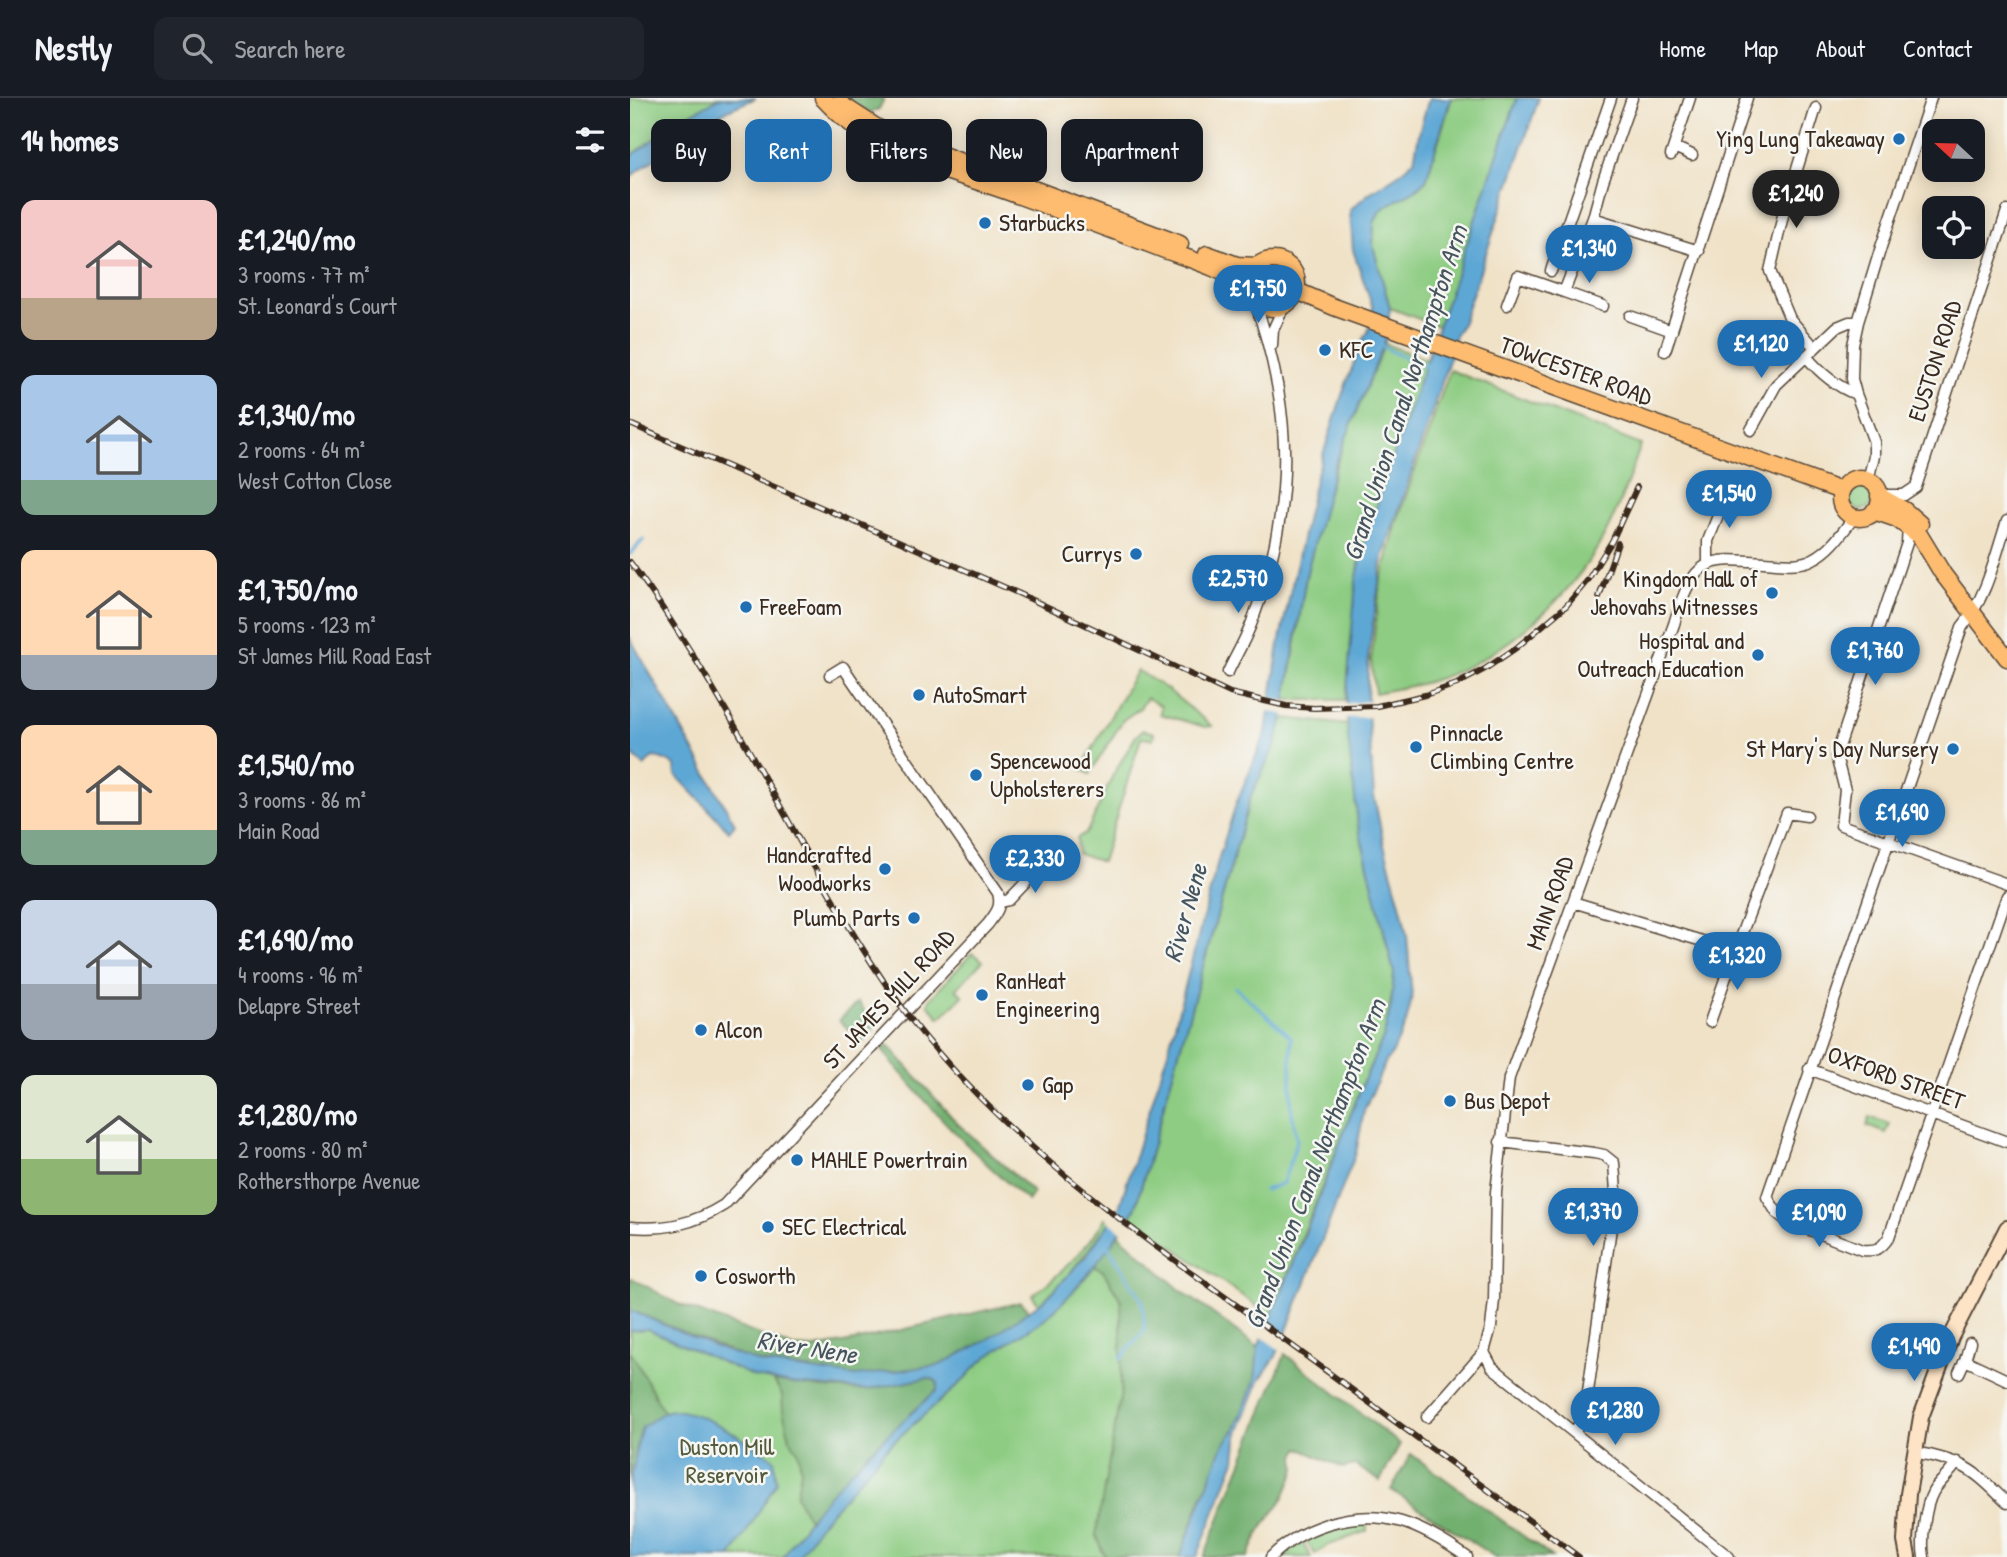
<!DOCTYPE html>
<meta charset="utf-8">
<style>
body{margin:0;font-family:"Patrick Hand",sans-serif;background:#20242c;color:#f1f3f6;height:100vh;display:flex;flex-direction:column;font-size:26px;white-space:nowrap}
*{box-sizing:border-box;margin:0}
p{font-size:23px;color:#9ea1a6}
.icon{flex:none;width:38px;height:38px;fill:none;stroke:currentColor;stroke-width:2;stroke-linecap:round;stroke-linejoin:round}
.map{position:relative;flex:1;overflow:hidden}
.sheet{display:flex;flex-direction:column;background:#171b24;width:630px}
.sheet>*{flex:none}
.banner{position:absolute;left:21px;top:21px;width:665px;height:63px;display:flex;gap:14px}
.needle{width:46px;rotate:292deg}
.controls{position:absolute;left:1292px;top:21px;display:grid;gap:14px}
.controls a{display:grid;place-items:center;width:63px;height:63px;border-radius:14px;background:#171b24;box-shadow:0 4px 18px #0003;font-size:35px}
.price{position:absolute;translate:-50% -60px;padding:0 16px;border-radius:24px;background:#1f6fb2;color:#fff;font-size:23px;line-height:46px;filter:drop-shadow(0 2px 4px #0008)}
.price::after{content:'';position:absolute;left:50%;top:42px;width:21px;height:16px;margin-left:-10px;background:inherit;clip-path:polygon(0 0,100% 0,50% 100%)}
.price.selected{background:#222;color:#fff}
ul{padding:0;list-style:none}
li{display:flex;align-items:center;gap:21px;height:175px;padding:0 21px}
li span{display:grid;place-items:center;flex:none;width:196px;height:140px;border-radius:14px;color:#555}
li>.icon{margin-inline-start:auto}
span .icon{width:84px;height:84px;fill:#fffc;stroke-width:1}
li b{font-size:30px}
h2{display:flex;justify-content:space-between;align-items:center;height:84px;padding:0 21px;font-size:30px}
.tag{padding:0 24px;border-radius:14px;background:#171b24;box-shadow:0 4px 18px #0003;font-size:24px;line-height:63px}
.tag.selected{background:#1f6fb2;color:#fff}
header{display:flex;align-items:center;gap:42px;box-sizing:border-box;height:98px;padding:0 35px;background:#171b24;border-bottom:2px solid #363941}
header strong{font-size:33px}
nav{display:flex;gap:38px;margin-inline-start:auto;font-size:24px}
.search{width:490px;height:63px;background:#20242c;display:flex;align-items:center;gap:18px;box-sizing:border-box;padding:0 24px;border-radius:14px;color:#9ea1a6;font-size:26px}
main{display:flex;flex:1;min-height:0}
.map>svg:first-child{display:block}
.green{fill:#8dcc82;stroke:#647b50;stroke-width:2}
.forest{fill:#72b070;stroke:#566d47;stroke-width:2}
.water{fill:#5da7d5;stroke:#4c687a;stroke-width:2}
.pier{fill:#f0e2c7}
.lines{fill:none;stroke-linecap:round;stroke-linejoin:round}
.stream{stroke:#5da7d5;stroke-width:3.5}
.street-casing{stroke:#564637;stroke-width:13}
.secondary-casing{stroke:#564637;stroke-width:18}
.primary-casing{stroke:#564637;stroke-width:19}
.street{stroke:#fff;stroke-width:10}
.secondary{stroke:#fee4c6;stroke-width:14}
.primary{stroke:#fdbc70;stroke-width:16}
.rail-casing{stroke:#3b2a1e;stroke-width:6}
.rail{stroke:#f6f6f2;stroke-width:3.5;stroke-dasharray:10;stroke-linecap:butt}
.poi-dot{fill:#1f6fb2;stroke:#f6f6f2;stroke-width:2.5}
.labels{text-anchor:middle;stroke-width:5;stroke-linejoin:round;paint-order:stroke}
.poi-label{font-size:24px;fill:#3b2a1e;stroke:#f6f6f2;text-anchor:start}
.street-label{font-size:24px;fill:#3b2a1e;stroke:#f6f6f2}
.park-label{font-size:24px;fill:#545b3c;stroke:#f6f6f2}
.water-label{font-size:26px;font-style:italic;fill:#47565e;stroke:#f6f6f2}
</style>
<header>
<strong>Nestly</strong>
<div class="search"><svg class="icon" aria-label="search" viewBox="0 0 24 24"><circle cx="10" cy="10" r="6"/><path d="M15 15l6 6"/></svg>Search here</div>
<nav><a>Home</a><a>Map</a><a>About</a><a>Contact</a></nav>
</header>
<main>
<section class="sheet">
<h2>14 homes<svg class="icon" aria-label="filters" viewBox="0 0 24 24"><path d="M4 7h16M4 17h16"/><circle cx="9" cy="7" r="2"/><circle cx="15" cy="17" r="2"/></svg></h2>
<ul>
<li><span style="background:linear-gradient(#f6c9c9 70%,#b9a48a 0)"><svg class="icon" aria-label="home" viewBox="0 0 24 24"><path d="M3 11l9-7 9 7M6 9v11h12V9"/></svg></span><div><b>£1,240/mo</b><p>3 rooms · 77 m²</p><p>St. Leonard's Court</p></div></li>
<li><span style="background:linear-gradient(#a9c7e8 75%,#7fa58c 0)"><svg class="icon" aria-label="home" viewBox="0 0 24 24"><path d="M3 11l9-7 9 7M6 9v11h12V9"/></svg></span><div><b>£1,340/mo</b><p>2 rooms · 64 m²</p><p>West Cotton Close</p></div></li>
<li><span style="background:linear-gradient(#ffd9b3 75%,#9aa5b1 0)"><svg class="icon" aria-label="home" viewBox="0 0 24 24"><path d="M3 11l9-7 9 7M6 9v11h12V9"/></svg></span><div><b>£1,750/mo</b><p>5 rooms · 123 m²</p><p>St James Mill Road East</p></div></li>
<li><span style="background:linear-gradient(#ffd9b3 75%,#7fa58c 0)"><svg class="icon" aria-label="home" viewBox="0 0 24 24"><path d="M3 11l9-7 9 7M6 9v11h12V9"/></svg></span><div><b>£1,540/mo</b><p>3 rooms · 86 m²</p><p>Main Road</p></div></li>
<li><span style="background:linear-gradient(#c9d6e8 60%,#9aa5b1 0)"><svg class="icon" aria-label="home" viewBox="0 0 24 24"><path d="M3 11l9-7 9 7M6 9v11h12V9"/></svg></span><div><b>£1,690/mo</b><p>4 rooms · 96 m²</p><p>Delapre Street</p></div></li>
<li><span style="background:linear-gradient(#dfe7d0 60%,#8fb573 0)"><svg class="icon" aria-label="home" viewBox="0 0 24 24"><path d="M3 11l9-7 9 7M6 9v11h12V9"/></svg></span><div><b>£1,280/mo</b><p>2 rooms · 80 m²</p><p>Rothersthorpe Avenue</p></div></li>
</ul>
</section>
<div class="map">
<svg width="1377" height="1459" viewBox="0 0 1377 1459">
<rect width="100%" height="100%" fill="#f6f6f2"/>
<filter id="ink" filterUnits="userSpaceOnUse"><feTurbulence type="fractalNoise" baseFrequency=".0143" numOctaves="2"/><feDisplacementMap in="SourceGraphic" scale="14" xChannelSelector="R" yChannelSelector="G"/><feConvolveMatrix kernelMatrix="1 2 1 2 8 2 1 2 1" color-interpolation-filters="sRGB"/></filter>
<filter id="wash" filterUnits="userSpaceOnUse"><feTurbulence type="fractalNoise" baseFrequency=".00686" numOctaves="4" result="noise"/><feDisplacementMap in="SourceGraphic" scale="28" xChannelSelector="R" yChannelSelector="G"/><feGaussianBlur stdDeviation="1.57" result="paint"/><feColorMatrix in="noise" values="0 0 0 0 0 0 0 0 0 0 0 0 0 0 0 0 0 1.4 0 .05"/><feComposite in="paint" operator="in"/></filter>
<g filter="url(#wash)">
<rect width="100%" height="100%" fill="#f0e2c7"/>
<!-- green -->
<path class="green" d="M0,0H89L45,25L0,59Z
M822,0H887L810,229L760,210L743,148L744,125L749,114L756,108L796,82Z
M628 186a16 16 0 1 1 32 0a16 16 0 1 1-32 0Z
M755,246L798,262L755,383L729,465L716,602H655C666,560 668,517 677,475C694,395 720,320 755,246Z
M820,272L1011,347C1002,372 993,398 982,422C949,495 875,561 798,584C781,589 763,591 745,595L741,562L751,482L768,421Z
M1219 400a12 12 0 1 1 24 0a12 12 0 1 1-24 0Z
M507,572L537,591L582,628L575,629L530,616L531,608L517,600L510,610L493,622L460,676L451,671Z
M653,620L718,627L728,727L758,850L764,875L763,891L754,938L734,982L641,1218L501,1119L505,1111L621,697L645,648Z
M513,632L524,635L523,641L511,640L472,764L448,756L447,740L457,734L483,677L506,638Z
M342,855L353,863L326,891L333,898L310,920L298,906L300,901Z
M1240,1019L1260,1026L1256,1035L1237,1028Z
M475,1120L480,1124L434,1182L409,1207L402,1197C427,1180 461,1147 475,1120Z
M464,1168L473,1173L491,1202V1294L480,1362L471,1452L476,1459H0V1212L10,1221L140,1274L275,1278L393,1228Z
M737,1424V1433L699,1447L685,1456L674,1441L701,1431Z
M671,1443L681,1459H648Z"/>
<!-- forest -->
<path class="forest" d="M215,0H254V1L249,11L240,15Z
M228,904L245,928L231,945L209,922Z
M257,946L328,1026L404,1095L398,1103C344,1057 296,1007 252,952Z
M488,1136L548,1190L628,1249L626,1286L571,1401L550,1459H476L466,1437L491,1294V1202L473,1173L464,1168Z
M2,1180L48,1206L161,1249L185,1250L224,1243L391,1204L400,1213L359,1241L310,1267L226,1279L120,1262L0,1212V1181Z
M0,1252L34,1314C9,1329 9,1362 0,1387Z
M655,1256L770,1346L750,1383L725,1367L713,1370L669,1350L665,1358L666,1371L654,1399L630,1433L618,1459H574Z
M297,1280L305,1282L308,1286L307,1292L230,1363L179,1422L166,1398L171,1373L168,1353L160,1341L153,1313L152,1297L144,1283L192,1290L236,1292Z
M781,1356L922,1459H865L761,1392Z"/>
<!-- water -->
<path class="water" d="M89,0H126L100,11L64,32L0,79V59L45,25Z
M799,0H821L796,82L784,93L756,108L749,114L744,125L743,148L760,210L756,241L705,367L676,478L653,620L645,648L621,697L505,1111C481,1148 454,1186 420,1216C394,1239 356,1252 335,1281L259,1348L191,1425L168,1459H153C193,1394 251,1342 307,1292L308,1285L305,1282L297,1280L236,1292L161,1286L125,1279L17,1231L0,1233V1212L93,1252L132,1265L226,1278L310,1267L359,1241L417,1200L455,1159L488,1113L538,953L589,759L607,703L636,634L649,546L685,382L712,297L732,243L738,234L743,210L723,152L720,112L738,96L770,75L784,62L790,31Z
M887,0H909L832,226L825,238L816,272L753,459L739,553L737,601L744,698L754,747L772,813L777,838L782,899L776,925L762,956L756,963L734,1013L726,1055L657,1232L646,1258L629,1283L608,1335L605,1362L567,1459H550L593,1347L604,1333L625,1282L628,1249L664,1164L734,982L754,938L761,907L764,875L728,727L718,639L716,602L726,483L734,447L755,382Z
M0,540L105,726L99,733L46,677L45,668C38,662 32,660 23,659L14,668L0,654Z
M42,1312C77,1314 115,1343 144,1361L147,1384L101,1459H0V1387L8,1343L12,1329L34,1314Z"/>
<!-- pier -->
<path class="pier" d="M638,600L658,604L657,617L636,613Z
M741,603L742,619L714,620L713,606Z
M484,1111L501,1124L494,1135L477,1122Z
M635,1223L657,1239L651,1253L629,1237Z"/>
<g class="lines">
<!-- stream -->
<path class="stream" d="M750,246C765,259 783,260 799,270
M0,456L13,442
M605,889L661,939V1008L667,1043L653,1085L635,1092
M478,1148L512,1202L515,1232L491,1260"/>
</g>
</g>
<g filter="url(#ink)">
<g class="lines">
<!-- street casing -->
<g class="street-casing">
<path id="street" d="M1044,49L1062,57
M1041,57L1060,0
M963,120L1069,153
M921,173L981,0
M934,194L973,208
M877,207L888,178L934,194L963,120L973,83L1002,0
M1000,218L1042,233
M642,247L643,232L654,208
M1185,250L1160,221L1140,173L1154,113L1186,10
M1035,253L1117,0
M1176,258C1190,275 1205,288 1226,296
M1121,332L1146,287L1207,229L1219,224H1228
M1238,382L1244,358V344L1226,296L1222,281L1223,247L1228,224L1251,149L1301,0
M1253,397H1274L1286,389L1377,113
M1377,423C1365,459 1357,499 1332,529L1137,1099L1147,1115L1157,1123L1232,1152C1247,1153 1251,1151 1259,1139L1377,798
M1278,427L1277,445L1206,658L1215,692L1211,727L1377,786
M1078,466V443L1098,392
M598,574C606,557 617,539 623,521C665,407 664,315 624,201
M370,804L379,802L421,758
M943,804L1105,853L1157,715L1177,718
M1080,924L1105,853
M1179,971L1377,1044
M870,1044L964,1055L974,1057L984,1065L986,1094L955,1315L945,1334
M0,1129C35,1132 64,1126 94,1107L358,826C366,815 372,809 368,795L213,569L200,577
M1340,1245L1335,1262L1377,1282
M854,1254L862,1269L1099,1459
M1329,1275L1335,1262
M797,1319L854,1254L861,1229L864,1202L866,1094L879,980L1044,526C1065,454 1079,460 1146,465C1158,466 1172,467 1183,461C1201,452 1212,435 1224,419
M1284,1354C1333,1363 1342,1370 1377,1405
M641,1459C657,1443 675,1433 697,1426C753,1408 791,1427 837,1459
M1294,1459C1291,1443 1295,1408 1303,1394C1309,1383 1320,1377 1327,1364"/>
</g>
<!-- secondary casing -->
<g class="secondary-casing">
<path id="secondary" d="M1278,1459L1275,1443L1278,1396L1291,1319L1321,1239L1377,1130"/>
</g>
<!-- primary casing -->
<g class="primary-casing">
<path id="primary" d="M193,0C244,56 307,69 376,93C428,112 480,131 532,151C562,162 593,171 619,189
M209,5L246,29L278,44L550,146
M577,156L607,167L627,168
M619 186a24 24 0 1 1 48 0a24 24 0 1 1-48 0Z
M667,193L704,209L1211,393
M1210 400a20 20 0 1 1 40 0a20 20 0 1 1-40 0Z
M1249,398L1274,412L1290,426
M1244,413L1267,421L1290,438L1313,476L1377,560"/>
</g>
<!-- street -->
<use href="#street" class="street"/>
<!-- secondary -->
<use href="#secondary" class="secondary"/>
<!-- primary -->
<use href="#primary" class="primary"/>
<!-- rail casing -->
<g class="rail-casing">
<path id="rail" d="M0,326L390,496L600,595L656,608L684,610L747,608L795,597L827,586L855,571L886,550L936,508L957,483L982,443L1007,389
M0,464C68,556 122,658 178,758C210,814 243,872 283,924C380,1048 511,1138 638,1230C742,1306 845,1383 949,1459
M969,499L988,445"/>
</g>
<!-- rail -->
<use href="#rail" class="rail"/>
</g>
</g>
<!-- markers -->
<g class="poi-dot">
<circle cx="1269" cy="41" r="7"/>
<circle cx="355" cy="125" r="7"/>
<circle cx="695" cy="252" r="7"/>
<circle cx="506" cy="456" r="7"/>
<circle cx="1142" cy="495" r="7"/>
<circle cx="116" cy="509" r="7"/>
<circle cx="1128" cy="557" r="7"/>
<circle cx="289" cy="597" r="7"/>
<circle cx="786" cy="649" r="7"/>
<circle cx="1323" cy="651" r="7"/>
<circle cx="346" cy="677" r="7"/>
<circle cx="255" cy="771" r="7"/>
<circle cx="284" cy="820" r="7"/>
<circle cx="352" cy="897" r="7"/>
<circle cx="71" cy="932" r="7"/>
<circle cx="398" cy="987" r="7"/>
<circle cx="820" cy="1003" r="7"/>
<circle cx="167" cy="1062" r="7"/>
<circle cx="138" cy="1129" r="7"/>
<circle cx="71" cy="1178" r="7"/>
</g>
<g class="labels">
<!-- poi labels -->
<g class="poi-label">
<text x="1255" y="49" text-anchor="end">Ying Lung Takeaway</text>
<text x="369" y="133">Starbucks</text>
<text x="709" y="260">KFC</text>
<text x="492" y="464" text-anchor="end">Currys</text>
<text x="1128" y="489" text-anchor="end">Kingdom Hall of<tspan x="1128" dy="28">Jehovahs Witnesses</tspan></text>
<text x="130" y="517">FreeFoam</text>
<text x="1114" y="551" text-anchor="end">Hospital and<tspan x="1114" dy="28">Outreach Education</tspan></text>
<text x="303" y="605">AutoSmart</text>
<text x="800" y="643">Pinnacle<tspan x="800" dy="28">Climbing Centre</tspan></text>
<text x="1309" y="659" text-anchor="end">St Mary's Day Nursery</text>
<text x="360" y="671">Spencewood<tspan x="360" dy="28">Upholsterers</tspan></text>
<text x="241" y="765" text-anchor="end">Handcrafted<tspan x="241" dy="28">Woodworks</tspan></text>
<text x="270" y="828" text-anchor="end">Plumb Parts</text>
<text x="366" y="891">RanHeat<tspan x="366" dy="28">Engineering</tspan></text>
<text x="85" y="940">Alcon</text>
<text x="412" y="995">Gap</text>
<text x="834" y="1011">Bus Depot</text>
<text x="181" y="1070">MAHLE Powertrain</text>
<text x="152" y="1137">SEC Electrical</text>
<text x="85" y="1186">Cosworth</text>
</g>
<!-- street labels -->
<g class="street-label">
<text transform="translate(1305 263) rotate(-72)" y="8">EUSTON ROAD</text>
<text transform="translate(946 273) rotate(20)" y="8">TOWCESTER ROAD</text>
<text transform="translate(920 805) rotate(-70)" y="8">MAIN ROAD</text>
<text transform="translate(259 901) rotate(-47)" y="8">ST JAMES MILL ROAD</text>
<text transform="translate(1266 980) rotate(20)" y="8">OXFORD STREET</text>
</g>
<!-- park labels -->
<g class="park-label">
<text x="97" y="1357">Duston Mill<tspan x="97" dy="28">Reservoir</tspan></text>
</g>
<!-- water labels -->
<g class="water-label">
<text transform="translate(775 295) rotate(-72)" y="9">Grand Union Canal Northampton Arm</text>
<text transform="translate(555 815) rotate(-74)" y="9">River Nene</text>
<text transform="translate(685 1066) rotate(-69)" y="9">Grand Union Canal Northampton Arm</text>
<text transform="translate(177 1249) rotate(9)" y="9">River Nene</text>
</g>
</g>
</svg>
<div class="controls">
<a><svg class="needle" viewBox="-14 -14 28 28"><path d="M0-13l5 13h-10z" fill="#e53935"/><path d="M0 13l5-13h-10z" fill="#9ea1a6"/></svg></a>
<a><svg class="icon" aria-label="locate" viewBox="0 0 24 24"><circle cx="12" cy="12" r="6"/><path d="M12 2v4M12 18v4M2 12h4M18 12h4"/></svg></a>
</div>
<b class="price selected" style="left:1166px;top:132px">£1,240</b>
<b class="price" style="left:959px;top:187px">£1,340</b>
<b class="price" style="left:628px;top:227px">£1,750</b>
<b class="price" style="left:1131px;top:282px">£1,120</b>
<b class="price" style="left:1099px;top:432px">£1,540</b>
<b class="price" style="left:608px;top:517px">£2,570</b>
<b class="price" style="left:1245px;top:589px">£1,760</b>
<b class="price" style="left:1272px;top:751px">£1,690</b>
<b class="price" style="left:405px;top:797px">£2,330</b>
<b class="price" style="left:1107px;top:894px">£1,320</b>
<b class="price" style="left:963px;top:1150px">£1,370</b>
<b class="price" style="left:1189px;top:1151px">£1,090</b>
<b class="price" style="left:1284px;top:1285px">£1,490</b>
<b class="price" style="left:985px;top:1349px">£1,280</b>
<div class="banner">
<a class="tag">Buy</a>
<a class="tag selected">Rent</a>
<a class="tag">Filters</a>
<a class="tag">New</a>
<a class="tag">Apartment</a>
</div>
</div>
</main>
